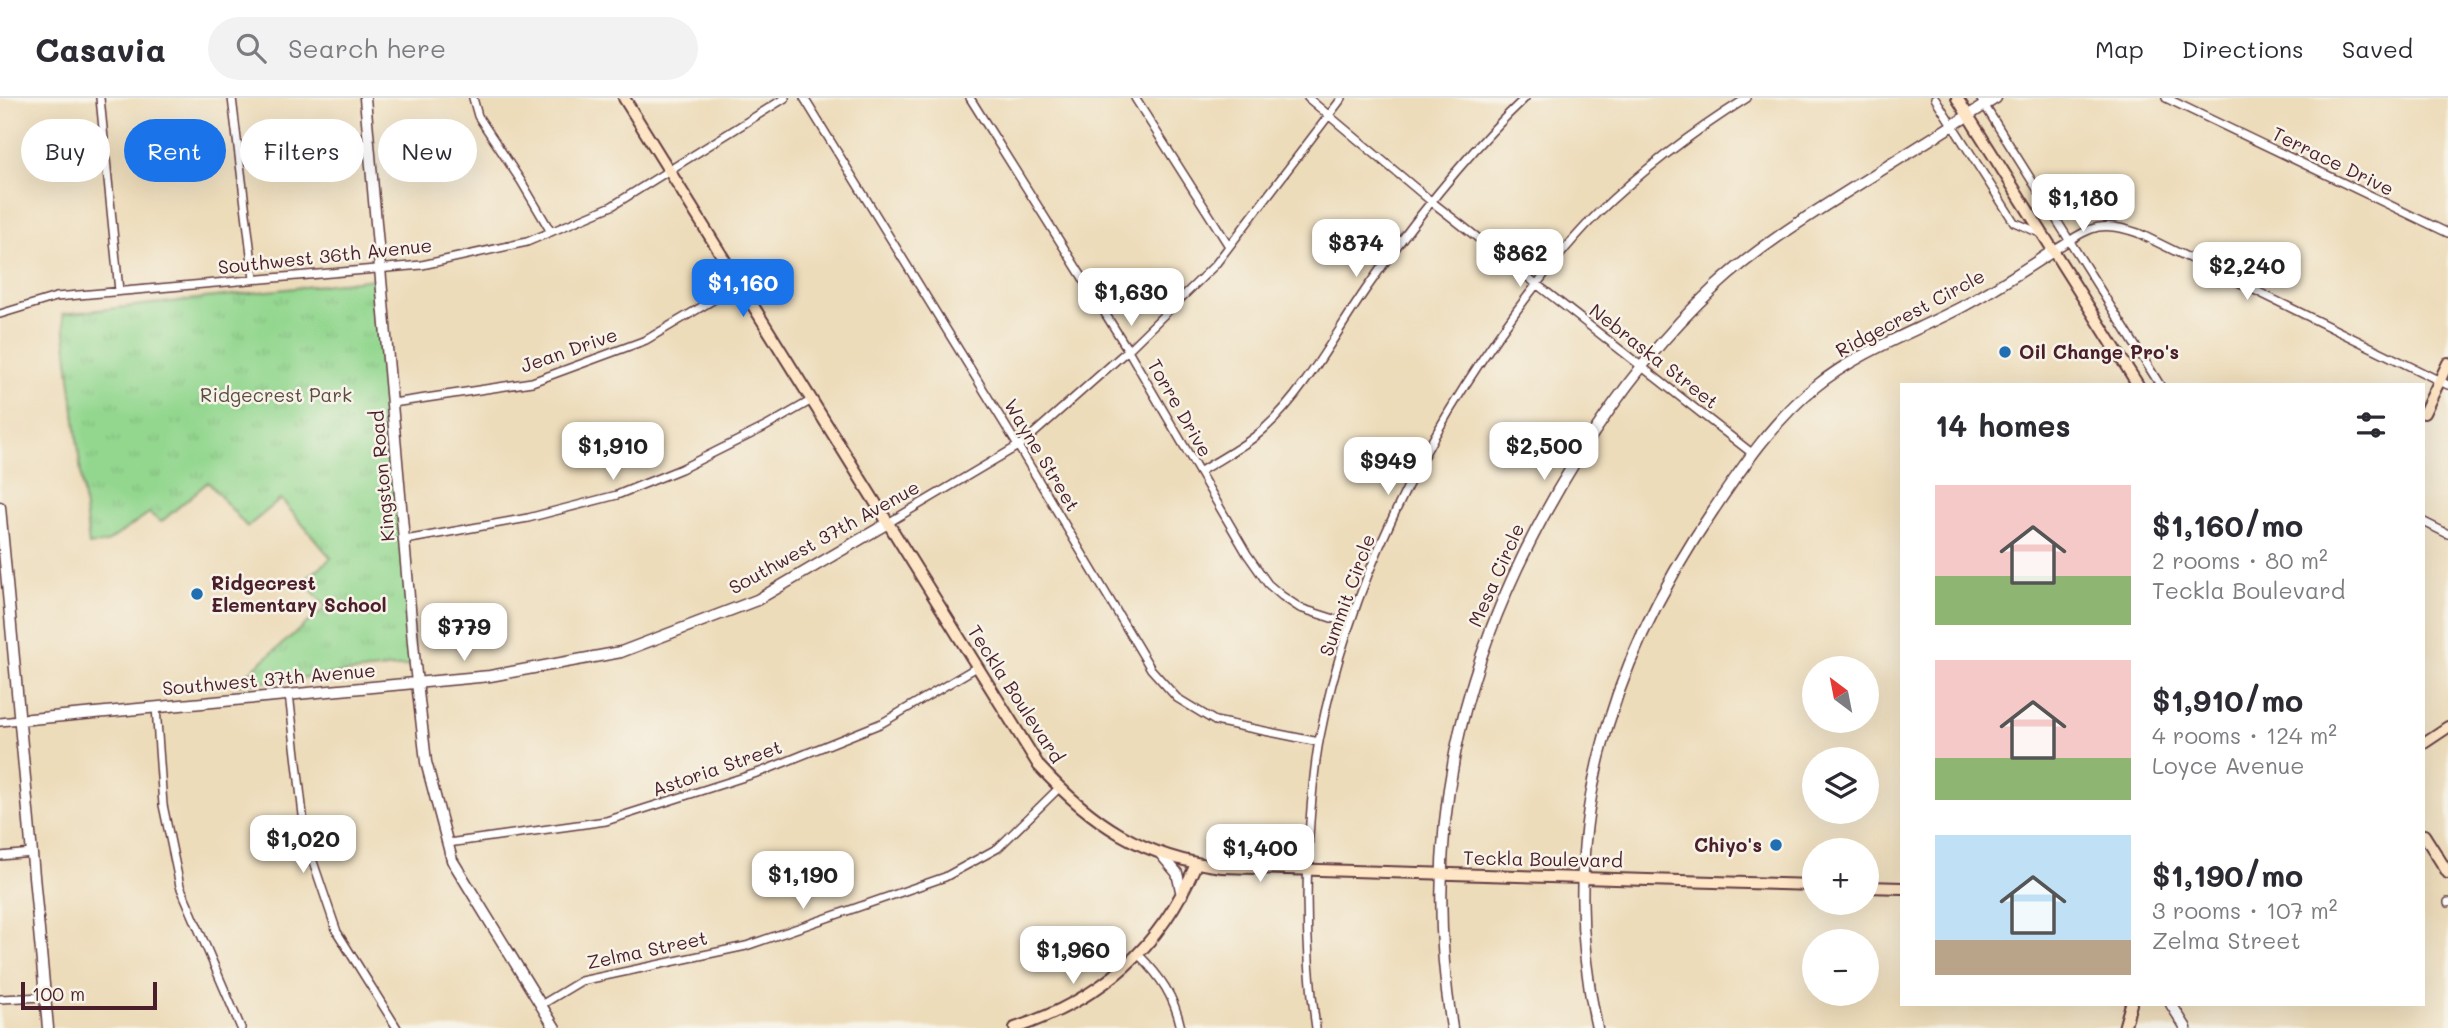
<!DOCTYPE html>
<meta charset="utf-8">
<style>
body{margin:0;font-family:Mali,sans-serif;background:#f2f2f3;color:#2b2b33;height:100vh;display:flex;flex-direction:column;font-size:26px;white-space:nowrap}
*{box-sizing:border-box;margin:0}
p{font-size:23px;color:#7c7c81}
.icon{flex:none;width:38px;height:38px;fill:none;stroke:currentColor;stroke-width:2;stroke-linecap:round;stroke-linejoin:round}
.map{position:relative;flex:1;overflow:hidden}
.side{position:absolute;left:1900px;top:285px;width:525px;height:623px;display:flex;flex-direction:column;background:#fff;border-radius:0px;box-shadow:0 7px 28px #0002}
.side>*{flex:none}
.guide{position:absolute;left:21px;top:21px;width:665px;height:63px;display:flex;gap:14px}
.needle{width:46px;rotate:328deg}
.controls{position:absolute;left:1802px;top:558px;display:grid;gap:14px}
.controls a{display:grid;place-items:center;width:77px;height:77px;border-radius:50%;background:#fff;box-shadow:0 7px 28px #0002;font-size:35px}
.scale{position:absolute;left:21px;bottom:18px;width:136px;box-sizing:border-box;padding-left:7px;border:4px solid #4a1f2b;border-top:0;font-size:19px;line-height:24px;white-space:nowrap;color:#4a1f2b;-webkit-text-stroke:5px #f7f3e8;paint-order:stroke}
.price{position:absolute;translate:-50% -60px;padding:0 16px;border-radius:14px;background:#fff;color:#222;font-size:23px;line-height:46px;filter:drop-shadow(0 2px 4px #0008)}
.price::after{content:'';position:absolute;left:50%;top:42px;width:21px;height:16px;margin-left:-10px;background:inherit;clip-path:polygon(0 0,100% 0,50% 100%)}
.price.on{background:#1a73e8;color:#fff}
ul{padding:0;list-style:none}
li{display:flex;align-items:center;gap:21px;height:175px;padding:0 35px}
li span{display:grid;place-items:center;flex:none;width:196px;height:140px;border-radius:0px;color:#555}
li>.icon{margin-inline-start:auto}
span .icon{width:84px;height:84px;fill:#fffc;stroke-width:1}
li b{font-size:30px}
h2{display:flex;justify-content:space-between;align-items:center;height:84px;padding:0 35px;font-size:30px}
.pill{padding:0 24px;border-radius:32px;background:#fff;box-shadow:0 7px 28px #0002;font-size:24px;line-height:63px}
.pill.on{background:#1a73e8;color:#fff}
header{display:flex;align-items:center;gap:42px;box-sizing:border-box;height:98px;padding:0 35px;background:#fff;border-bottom:2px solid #e1e1e2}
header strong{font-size:33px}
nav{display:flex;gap:38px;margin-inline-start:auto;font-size:24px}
.search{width:490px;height:63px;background:#f2f2f3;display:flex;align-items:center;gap:18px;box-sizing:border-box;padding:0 24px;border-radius:38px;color:#7c7c81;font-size:26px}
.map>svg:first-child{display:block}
.park{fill:url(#park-tufts);stroke:#6e7b5d;stroke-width:2}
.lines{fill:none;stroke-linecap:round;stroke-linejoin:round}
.minor-casing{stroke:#623b40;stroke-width:10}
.tertiary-casing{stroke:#623b40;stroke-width:13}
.secondary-casing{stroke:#623b40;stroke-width:14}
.minor{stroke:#fff;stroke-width:7}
.tertiary{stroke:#fff;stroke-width:10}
.secondary{stroke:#fde5c5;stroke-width:10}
.poi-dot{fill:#1f6fb2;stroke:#f7f3e8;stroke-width:2.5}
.labels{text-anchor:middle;stroke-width:5;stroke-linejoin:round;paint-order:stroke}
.street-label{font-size:19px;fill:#4a1f2b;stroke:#f7f3e8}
.poi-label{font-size:19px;font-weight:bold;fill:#4a1f2b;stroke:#f7f3e8;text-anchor:start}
.park-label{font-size:19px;fill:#5c4d44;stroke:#f7f3e8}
</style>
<header>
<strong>Casavia</strong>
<div class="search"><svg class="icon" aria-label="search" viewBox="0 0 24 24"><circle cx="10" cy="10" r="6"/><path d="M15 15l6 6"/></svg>Search here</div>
<nav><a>Map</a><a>Directions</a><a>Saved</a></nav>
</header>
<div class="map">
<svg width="2448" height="930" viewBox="0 0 2448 930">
<defs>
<pattern id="park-tufts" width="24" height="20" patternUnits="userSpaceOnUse" patternTransform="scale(1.75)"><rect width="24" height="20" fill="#93d78f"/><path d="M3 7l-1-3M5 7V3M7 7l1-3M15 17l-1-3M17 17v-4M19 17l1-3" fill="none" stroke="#80b87c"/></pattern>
</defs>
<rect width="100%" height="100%" fill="#f7f3e8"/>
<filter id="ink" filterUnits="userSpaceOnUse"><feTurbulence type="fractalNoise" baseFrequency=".0143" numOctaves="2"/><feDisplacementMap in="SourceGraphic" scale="14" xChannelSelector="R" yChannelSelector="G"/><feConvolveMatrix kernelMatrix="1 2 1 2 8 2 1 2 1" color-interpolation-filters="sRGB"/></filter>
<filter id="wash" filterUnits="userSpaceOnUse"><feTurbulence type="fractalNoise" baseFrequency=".00686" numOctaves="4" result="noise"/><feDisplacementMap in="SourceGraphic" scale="28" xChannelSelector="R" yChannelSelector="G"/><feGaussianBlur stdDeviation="1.57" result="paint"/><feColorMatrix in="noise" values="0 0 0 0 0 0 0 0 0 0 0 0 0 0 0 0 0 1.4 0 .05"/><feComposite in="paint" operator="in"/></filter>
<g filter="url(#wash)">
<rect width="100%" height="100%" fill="#eddcba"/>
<!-- park -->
<path class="park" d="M374,181L415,567L234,587L326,509L304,483L331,460L281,401L247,429L208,384L161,424L149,415L106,445L89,447L63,216Z"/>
</g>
<g filter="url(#ink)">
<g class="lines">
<!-- minor casing -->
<g class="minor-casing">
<path id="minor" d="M100,0L119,193
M232,0L254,181
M473,0L478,18L521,83L551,134
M804,0L1018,348L1151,571L1177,600L1215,623L1319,644
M970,0L1128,252L1247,456L1268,486L1282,498L1300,510L1350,526
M1135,0L1229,148
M1308,0L1432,104L1753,356
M1935,0L2014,124L2042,136
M1980,0L2160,287
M2166,0L2448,135
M2053,153C2088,132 2096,120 2138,135L2448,287
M0,216L56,199L422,167L527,144L612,108L785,0
M393,305L532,284L646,242L740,186
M1199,374C1221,360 1246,348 1265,330C1307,292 1338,230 1371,184C1417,119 1467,55 1525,0
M2424,424L2448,436
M888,425L1023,345L1128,252L1215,167L1342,0
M405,442L528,420L617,397L681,371L765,329L812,302
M289,596L306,743L337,834L397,930
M156,609L163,707L180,788L241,930
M0,624L20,622
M448,745L606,723L763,673L882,625L977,569
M0,758L32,755
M2448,804V805
M1138,856C1161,879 1174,898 1181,930
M0,901L45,899
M541,907L581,883L746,848L945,779L998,750L1059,690
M1316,930C1306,861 1305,793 1310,724C1312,697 1314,670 1319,643C1349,487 1423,339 1517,212C1542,179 1567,146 1597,116C1642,72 1693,34 1747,0"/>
</g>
<!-- tertiary casing -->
<g class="tertiary-casing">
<path id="tertiary" d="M365,0L415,567L426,664L452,762L555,930
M0,409L48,930
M20,622L490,578L621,554L757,502L888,425
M1160,755L1177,775L1182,797
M2171,906L2186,930
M1452,930C1418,718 1465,540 1578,359C1617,297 1662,238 1716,188C1756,151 1802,122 1848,93C1898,62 1947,31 1996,0
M1597,930C1555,740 1606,569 1714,411C1743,368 1774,322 1815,289C1858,254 1909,236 1958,211C1991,194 2022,173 2053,153"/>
</g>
<!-- secondary casing -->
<g class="secondary-casing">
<path id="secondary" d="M624,0L1039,668C1091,725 1143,760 1222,769L1815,787
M1957,0L2138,287
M2424,315L2448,265
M2424,645L2448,629
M2424,737L2448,775
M1867,789L1902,790
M1015,930C1101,901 1160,851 1196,766
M2124,930L2131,906"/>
</g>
<!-- minor -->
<use href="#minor" class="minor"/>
<!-- tertiary -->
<use href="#tertiary" class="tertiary"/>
<!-- secondary -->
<use href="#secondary" class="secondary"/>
</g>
</g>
<!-- markers -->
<g class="poi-dot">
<circle cx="2005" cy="254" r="7"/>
<circle cx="197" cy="496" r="7"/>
<circle cx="1776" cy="747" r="7"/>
</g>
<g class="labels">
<!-- street labels -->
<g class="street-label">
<text transform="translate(2333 63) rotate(26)" y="7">Terrace Drive</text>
<text transform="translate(325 158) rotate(-6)" y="7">Southwest 36th Avenue</text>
<text transform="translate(1910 215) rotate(-28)" y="7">Ridgecrest Circle</text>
<text transform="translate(569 252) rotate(-19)" y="7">Jean Drive</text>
<text transform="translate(1654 258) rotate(38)" y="7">Nebraska Street</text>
<text transform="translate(1180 310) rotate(60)" y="7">Torre Drive</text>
<text transform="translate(1042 357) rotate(59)" y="7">Wayne Street</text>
<text transform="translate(382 378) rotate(-95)" y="7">Kingston Road</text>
<text transform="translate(824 439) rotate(-29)" y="7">Southwest 37th Avenue</text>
<text transform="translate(1496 477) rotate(-66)" y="7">Mesa Circle</text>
<text transform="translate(1347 497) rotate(-70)" y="7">Summit Circle</text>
<text transform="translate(269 581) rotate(-5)" y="7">Southwest 37th Avenue</text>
<text transform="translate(1016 596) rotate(57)" y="7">Teckla Boulevard</text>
<text transform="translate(717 670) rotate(-19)" y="7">Astoria Street</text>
<text transform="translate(1543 761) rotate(1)" y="7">Teckla Boulevard</text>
<text transform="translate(647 852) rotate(-12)" y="7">Zelma Street</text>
</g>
<!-- poi labels -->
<g class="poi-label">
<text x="2019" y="261">Oil Change Pro's</text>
<text x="211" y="492">Ridgecrest<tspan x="211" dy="22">Elementary School</tspan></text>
<text x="1762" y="754" text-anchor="end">Chiyo's</text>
</g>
<!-- park labels -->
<g class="park-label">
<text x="276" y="304">Ridgecrest Park</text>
</g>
</g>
</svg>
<div class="controls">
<a><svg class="needle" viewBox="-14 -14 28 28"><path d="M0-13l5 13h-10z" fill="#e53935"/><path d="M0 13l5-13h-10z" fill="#7c7c81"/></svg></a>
<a><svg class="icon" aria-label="layers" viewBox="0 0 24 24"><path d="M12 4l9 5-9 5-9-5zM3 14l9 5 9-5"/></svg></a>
<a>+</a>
<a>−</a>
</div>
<div class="scale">100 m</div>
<b class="price" style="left:2083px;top:136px">$1,180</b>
<b class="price" style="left:1356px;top:181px">$874</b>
<b class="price" style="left:1520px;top:191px">$862</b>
<b class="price" style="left:2247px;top:204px">$2,240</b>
<b class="price on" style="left:743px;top:221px">$1,160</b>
<b class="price" style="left:1131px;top:230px">$1,630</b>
<b class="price" style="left:613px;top:384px">$1,910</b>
<b class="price" style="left:1544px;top:384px">$2,500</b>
<b class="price" style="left:1388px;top:399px">$949</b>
<b class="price" style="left:464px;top:565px">$779</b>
<b class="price" style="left:303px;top:777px">$1,020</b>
<b class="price" style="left:1260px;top:786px">$1,400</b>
<b class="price" style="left:803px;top:813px">$1,190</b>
<b class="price" style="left:1073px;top:888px">$1,960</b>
<div class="guide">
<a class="pill">Buy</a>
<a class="pill on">Rent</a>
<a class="pill">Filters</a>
<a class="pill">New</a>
</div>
<section class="side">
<h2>14 homes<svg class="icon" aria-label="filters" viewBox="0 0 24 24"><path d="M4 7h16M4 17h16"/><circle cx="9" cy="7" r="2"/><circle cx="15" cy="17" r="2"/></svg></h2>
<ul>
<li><span style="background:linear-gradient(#f6c9c9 65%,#8fb573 0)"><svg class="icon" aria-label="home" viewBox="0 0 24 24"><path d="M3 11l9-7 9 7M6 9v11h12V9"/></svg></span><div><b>$1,160/mo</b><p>2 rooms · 80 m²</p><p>Teckla Boulevard</p></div></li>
<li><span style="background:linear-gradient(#f6c9c9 70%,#8fb573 0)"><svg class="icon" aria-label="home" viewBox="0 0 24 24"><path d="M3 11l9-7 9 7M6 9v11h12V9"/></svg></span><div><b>$1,910/mo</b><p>4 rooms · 124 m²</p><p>Loyce Avenue</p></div></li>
<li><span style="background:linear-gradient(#bfe0f5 75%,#b9a48a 0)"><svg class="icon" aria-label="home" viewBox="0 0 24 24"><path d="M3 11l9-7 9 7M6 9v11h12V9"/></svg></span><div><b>$1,190/mo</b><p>3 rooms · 107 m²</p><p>Zelma Street</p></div></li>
</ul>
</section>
</div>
